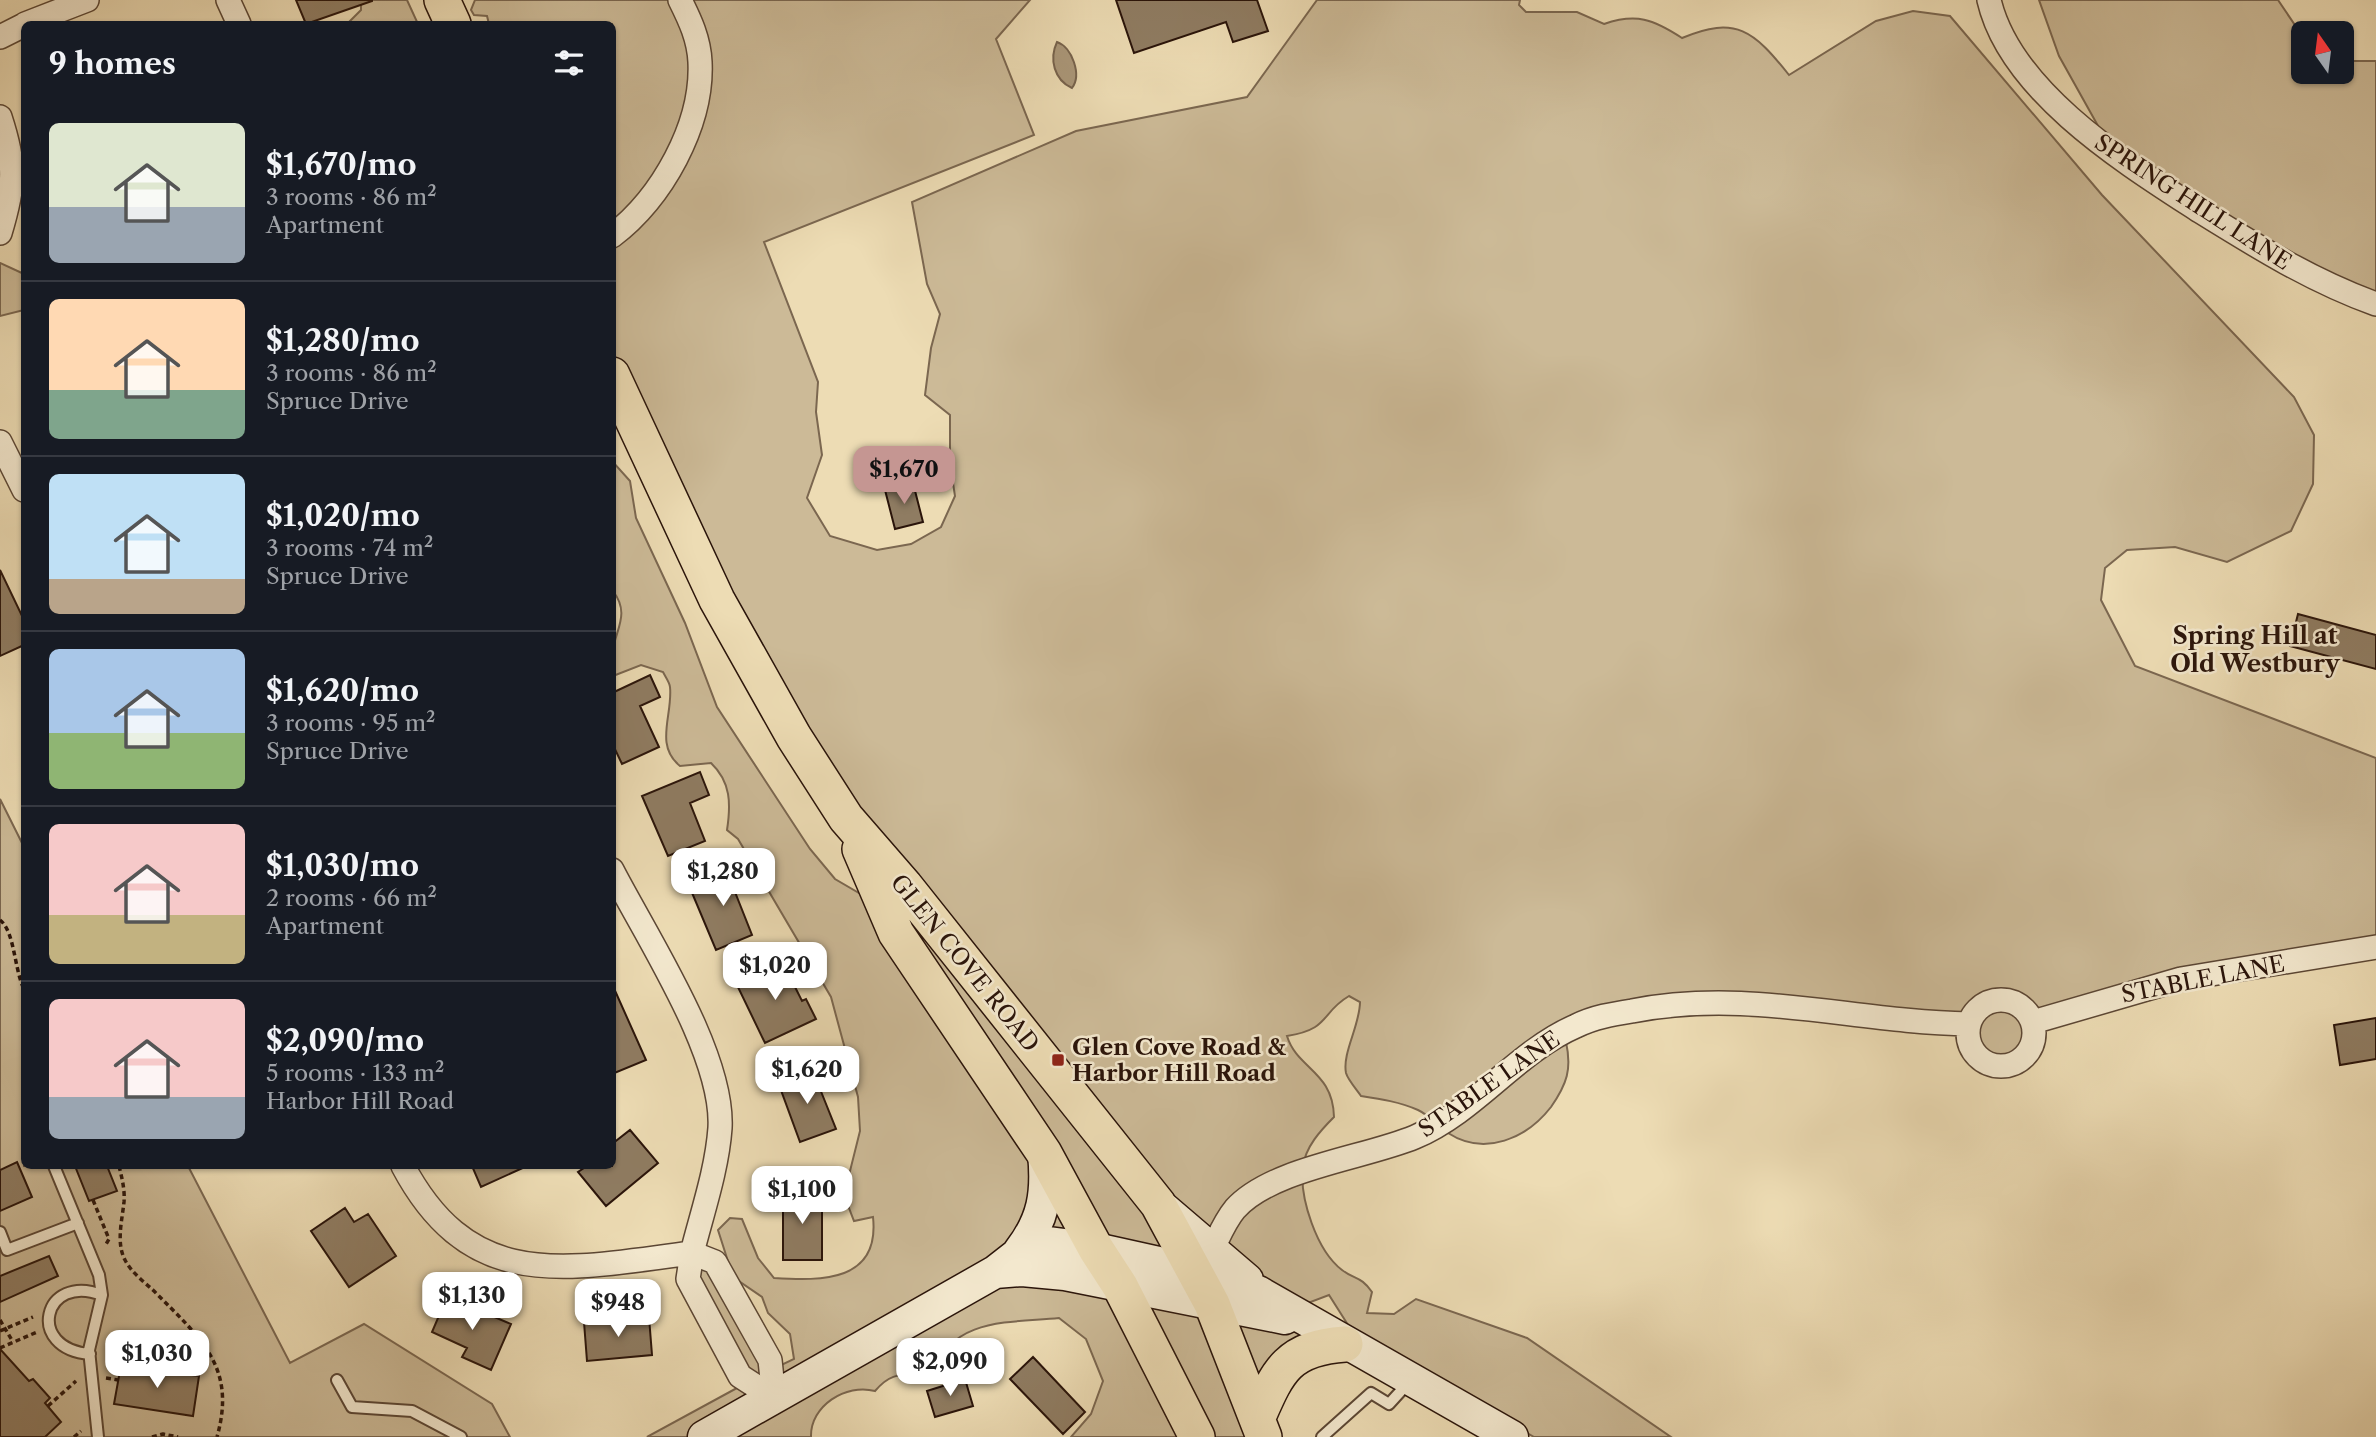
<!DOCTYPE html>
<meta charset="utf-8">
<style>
body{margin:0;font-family:"Libre Caslon Text",serif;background:#242831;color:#f1f3f6;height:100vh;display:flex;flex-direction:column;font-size:26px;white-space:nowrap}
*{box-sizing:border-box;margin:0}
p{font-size:23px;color:#9ea1a6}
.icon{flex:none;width:38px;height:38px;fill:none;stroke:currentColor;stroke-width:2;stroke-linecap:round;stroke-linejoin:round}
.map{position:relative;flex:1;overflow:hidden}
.panel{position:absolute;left:21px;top:21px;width:595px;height:1148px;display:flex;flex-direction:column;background:#171b24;border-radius:10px;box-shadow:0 2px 5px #0004}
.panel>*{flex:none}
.needle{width:46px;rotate:346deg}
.controls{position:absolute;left:2291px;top:21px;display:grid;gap:14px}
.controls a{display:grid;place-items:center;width:63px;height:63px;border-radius:10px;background:#171b24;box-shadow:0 2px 5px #0004;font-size:35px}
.price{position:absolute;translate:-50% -60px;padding:0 16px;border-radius:14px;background:#fff;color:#222;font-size:23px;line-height:46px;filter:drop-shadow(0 2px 4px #0008)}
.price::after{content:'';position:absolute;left:50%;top:42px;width:21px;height:16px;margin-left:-10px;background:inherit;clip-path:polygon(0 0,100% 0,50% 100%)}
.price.selected{background:#c59692;color:#111}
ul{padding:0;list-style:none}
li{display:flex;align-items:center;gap:21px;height:175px;padding:0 28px}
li+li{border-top:2px solid #363941}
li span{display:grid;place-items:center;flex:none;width:196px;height:140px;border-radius:10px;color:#555}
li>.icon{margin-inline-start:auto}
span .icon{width:84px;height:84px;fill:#fffc;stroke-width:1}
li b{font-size:30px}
h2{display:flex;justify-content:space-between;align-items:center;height:84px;padding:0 28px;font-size:30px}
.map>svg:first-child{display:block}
.green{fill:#ccba97;stroke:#7b6750;stroke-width:2}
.water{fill:#ab987a;stroke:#77634d;stroke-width:2}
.building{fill:#8f7c62;stroke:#2a140a;stroke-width:2}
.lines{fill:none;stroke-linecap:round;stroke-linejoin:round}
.lane-casing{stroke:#5b4634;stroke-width:14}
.street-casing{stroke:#5b4634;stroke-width:26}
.secondary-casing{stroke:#2a140a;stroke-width:35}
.primary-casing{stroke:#2a140a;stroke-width:38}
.path{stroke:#2a140a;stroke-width:3.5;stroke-dasharray:5 3.5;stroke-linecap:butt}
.lane{stroke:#f3e8ce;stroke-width:10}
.street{stroke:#f3e8ce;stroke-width:23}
.secondary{stroke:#f3e8ce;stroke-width:32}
.primary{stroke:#eddcb4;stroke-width:35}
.poi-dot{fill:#8f2418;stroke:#f3e8ce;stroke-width:2.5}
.labels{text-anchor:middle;stroke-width:5;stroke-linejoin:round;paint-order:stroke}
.street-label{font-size:23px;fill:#2a140a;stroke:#f3e8ce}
.poi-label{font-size:23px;font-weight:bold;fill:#2a140a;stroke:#f3e8ce;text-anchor:start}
.neighbourhood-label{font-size:24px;font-weight:bold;fill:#2a140a;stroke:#f3e8ce}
</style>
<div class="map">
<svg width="2376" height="1437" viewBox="0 0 2376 1437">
<rect width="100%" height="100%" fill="#eddcb4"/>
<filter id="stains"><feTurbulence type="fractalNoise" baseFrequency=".00286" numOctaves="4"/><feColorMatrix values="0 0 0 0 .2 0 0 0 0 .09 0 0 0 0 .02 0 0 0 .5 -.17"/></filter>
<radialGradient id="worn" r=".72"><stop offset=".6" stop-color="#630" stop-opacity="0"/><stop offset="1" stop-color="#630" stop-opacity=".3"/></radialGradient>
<!-- green -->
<path class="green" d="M361,0H407L418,24H347L361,10Z
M475,0H1030L996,39L1034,135L764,242L818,382L816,412L822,455L807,498L830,536L877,550L911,544L941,527L955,496L950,463V415L925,395L931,348L940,314L927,284L912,202L1076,131L1247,97L1317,0H1520L1519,5L1526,12H1577L1604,24C1636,13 1653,19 1682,38C1736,15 1754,31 1789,75L1876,21L1913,11L1950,16L2102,195L2294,397L2314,435L2313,484L2291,531L2227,562L2175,547L2127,550L2105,568L2101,600L2135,666L2376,758V947L2030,1015C2014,994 1986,994 1971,1018L1825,1009L1597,1018L1566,1042C1572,1069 1567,1084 1551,1107C1527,1138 1485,1157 1448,1133C1438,1126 1429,1115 1418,1110C1400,1102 1381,1099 1361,1096C1357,1090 1348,1080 1346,1073C1342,1053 1360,1025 1360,1002L1349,996C1320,1013 1331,1029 1287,1036C1297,1069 1333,1071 1334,1117C1321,1130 1305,1147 1303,1167C1299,1198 1317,1251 1342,1270C1355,1280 1361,1276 1372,1292L1367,1313L1394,1314L1416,1299L1527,1338L1671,1437H1534L1350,1328L1329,1295L1305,1304C1320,1352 1286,1395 1264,1437H1071L1091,1414L1103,1381L1086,1339L1059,1318C1010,1323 952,1317 933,1373C908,1381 897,1365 875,1391C846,1383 810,1406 811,1437H647L748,1382L688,1279L692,1253L715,1262L771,1370L794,1359L790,1334L768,1313L762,1297L733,1277L718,1230L730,1218L742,1219L758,1258L774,1278C822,1281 880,1282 873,1217L854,1221L849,1208V1175L860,1131L858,1097L831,997L738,839L727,830C731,804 731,782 711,763L680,766C654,745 673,715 670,687C670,683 665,676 663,672L641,665L613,676C613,667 611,656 613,648C618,626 629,612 613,591V462L630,481L636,518L685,623L717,707L810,849L835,879L876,903L896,933L613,375L612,24H489L487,16L474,15L471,10Z
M2039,0H2278L2303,37V72H2342V61H2376V304L2338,291L2102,133L2059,56Z
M0,263L24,274V310L0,316Z
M0,799L24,847V1166H188L290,1363L364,1324L492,1404L510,1437H0Z
M1976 1032a27 27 0 1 1 54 0a27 27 0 1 1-54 0Z"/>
<!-- water -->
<path class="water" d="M1057,42C1072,47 1082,75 1072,88C1054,80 1049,59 1057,42Z"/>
<!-- building -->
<path class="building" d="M296,0H372V1L306,24Z
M1116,0H1257L1268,31L1233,42L1226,22L1134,53Z
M913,483L923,522L895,529L885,490Z
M0,570L24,620V645L0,656Z
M2298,614L2376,635V669L2290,646Z
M650,675L660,697L640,706L659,747L622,764L612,743V693Z
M700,772L709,795L690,803L705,841L668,856L642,796Z
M741,867L749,886L735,892L752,935L716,950L690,888Z
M782,961L802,1001L806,999L816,1019L765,1043L736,983Z
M612,984L646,1060L612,1074Z
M2376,1018V1059L2340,1065L2334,1025Z
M812,1069L836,1129L800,1142L778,1082Z
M630,1130L658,1163L606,1206L578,1172L587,1166H612V1144Z
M17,1162L32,1197L0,1211V1170Z
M75,1166H107L117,1191L89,1201Z
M472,1166H527L481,1187Z
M783,1193H822V1260H783Z
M345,1208L354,1222L368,1214L396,1256L349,1287L311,1231Z
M49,1256L58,1276L0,1302V1276Z
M447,1297L511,1324L491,1370L462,1357L467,1348L432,1332Z
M649,1317L652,1355L587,1361L584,1322Z
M0,1349L29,1381L33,1379L50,1398L45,1403L61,1422L45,1437H0Z
M1033,1357L1085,1412L1063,1434L1010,1379Z
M121,1365L199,1376L193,1416L114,1404Z
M965,1379L973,1406L935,1417L927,1391Z"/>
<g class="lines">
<!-- lane casing -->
<g class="lane-casing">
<path id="lane" d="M54,1166L99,1275L102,1295L89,1350L98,1437
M0,1232L7,1250L78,1223
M90,1354C25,1349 43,1272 102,1295
M337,1380L352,1407L412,1411L461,1437
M1322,1437L1371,1393L1389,1404L1409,1382"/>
</g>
<!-- street casing -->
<g class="street-casing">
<path id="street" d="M228,0L239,24
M1989,0C2010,91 2124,162 2198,210C2256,246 2312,281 2376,304
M25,24L87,0
M0,37L24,25
M0,117C16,166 15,183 0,233
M612,236C662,198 703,125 700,62C699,39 690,20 680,0
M0,442L24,490
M1968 1033a33 33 0 1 1 66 0a33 33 0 1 1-66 0Z
M2033,1022L2181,979L2376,947
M403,1166C472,1296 569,1268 692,1253C702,1213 717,1170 720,1128C724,1054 647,938 612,870
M1212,1250C1219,1236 1225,1221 1235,1209C1272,1168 1365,1158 1415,1137C1476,1111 1516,1052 1576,1026C1594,1017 1613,1014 1632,1011C1749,988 1853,1022 1969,1024
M692,1253L715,1262L770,1360L774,1398L740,1376L688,1279Z"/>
</g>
<!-- secondary casing -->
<g class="secondary-casing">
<path id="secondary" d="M1164,1209L1247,1280
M1019,1252C1044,1220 1048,1193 1044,1153
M995,1272L1022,1270L1065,1274L1285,1318
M704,1437L995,1272L1027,1247L1049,1243L1096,1249L1227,1278L1258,1292L1512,1437"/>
</g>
<!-- primary casing -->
<g class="primary-casing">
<path id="primary" d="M442,0L453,24
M612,375L717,600L794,737L846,818L905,886L1158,1204L1212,1304L1264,1437
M860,849L896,933L1044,1153L1096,1249L1120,1286L1197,1437
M1257,1419C1278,1371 1287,1348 1345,1344"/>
</g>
<!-- path -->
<path class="path" d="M0,920C15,932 14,969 24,989
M119,1166C122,1178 125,1190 124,1202C122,1221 116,1243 125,1260C131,1272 144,1282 154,1291C200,1338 237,1366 217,1437
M93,1200L109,1239L105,1246
M0,1320L13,1342
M0,1331L33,1317
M0,1348L37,1332
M106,1378L118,1380
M48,1406L76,1381
M74,1437L81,1431
M152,1437L163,1434L178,1437"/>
<!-- lane -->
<use href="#lane" class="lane"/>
<!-- street -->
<use href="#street" class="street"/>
<!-- secondary -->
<use href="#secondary" class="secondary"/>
<!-- primary -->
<use href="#primary" class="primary"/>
</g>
<!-- markers -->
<rect class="poi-dot" x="1051" y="1053" width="14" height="14" rx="3.5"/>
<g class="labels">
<!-- street labels -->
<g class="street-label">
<text transform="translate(2193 202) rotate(33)" y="8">SPRING HILL LANE</text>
<text transform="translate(965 963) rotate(51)" y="8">GLEN COVE ROAD</text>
<text transform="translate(2203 979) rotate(-11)" y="8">STABLE LANE</text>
<text transform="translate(1489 1084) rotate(-35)" y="8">STABLE LANE</text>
</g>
<!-- poi labels -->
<g class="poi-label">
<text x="1072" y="1055">Glen Cove Road &amp;<tspan x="1072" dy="26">Harbor Hill Road</tspan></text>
</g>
<!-- neighbourhood labels -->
<g class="neighbourhood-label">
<text x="2255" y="644">Spring Hill at<tspan x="2255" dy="28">Old Westbury</tspan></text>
</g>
</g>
<rect width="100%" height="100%" filter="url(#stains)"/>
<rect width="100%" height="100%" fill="url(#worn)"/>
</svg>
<div class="controls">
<a><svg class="needle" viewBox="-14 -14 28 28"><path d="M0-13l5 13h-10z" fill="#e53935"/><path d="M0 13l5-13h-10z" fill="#9ea1a6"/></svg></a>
</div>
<b class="price selected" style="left:904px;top:506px">$1,670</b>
<b class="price" style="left:723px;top:908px">$1,280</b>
<b class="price" style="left:775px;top:1002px">$1,020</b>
<b class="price" style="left:807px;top:1106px">$1,620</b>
<b class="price" style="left:802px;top:1226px">$1,100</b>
<b class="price" style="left:472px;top:1332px">$1,130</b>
<b class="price" style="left:618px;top:1339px">$948</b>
<b class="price" style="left:157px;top:1390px">$1,030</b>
<b class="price" style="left:950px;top:1398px">$2,090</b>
<section class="panel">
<h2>9 homes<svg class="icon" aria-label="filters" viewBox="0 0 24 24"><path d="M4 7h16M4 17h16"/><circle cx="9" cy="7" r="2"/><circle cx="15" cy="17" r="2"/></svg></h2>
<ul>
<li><span style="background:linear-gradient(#dfe7d0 60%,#9aa5b1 0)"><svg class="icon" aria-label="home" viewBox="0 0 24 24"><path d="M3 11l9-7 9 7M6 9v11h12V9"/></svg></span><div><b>$1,670/mo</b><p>3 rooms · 86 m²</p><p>Apartment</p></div></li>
<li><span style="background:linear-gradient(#ffd9b3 65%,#7fa58c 0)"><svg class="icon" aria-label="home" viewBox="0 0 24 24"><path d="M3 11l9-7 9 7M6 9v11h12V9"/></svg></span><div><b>$1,280/mo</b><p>3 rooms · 86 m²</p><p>Spruce Drive</p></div></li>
<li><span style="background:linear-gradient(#bfe0f5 75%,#b9a48a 0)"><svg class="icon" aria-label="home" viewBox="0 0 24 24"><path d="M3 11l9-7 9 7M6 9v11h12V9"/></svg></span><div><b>$1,020/mo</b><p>3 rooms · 74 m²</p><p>Spruce Drive</p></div></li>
<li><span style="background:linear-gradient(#a9c7e8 60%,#8fb573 0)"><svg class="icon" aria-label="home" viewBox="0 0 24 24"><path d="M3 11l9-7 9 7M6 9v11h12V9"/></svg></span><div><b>$1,620/mo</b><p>3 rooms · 95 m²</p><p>Spruce Drive</p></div></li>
<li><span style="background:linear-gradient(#f6c9c9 65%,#c2b280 0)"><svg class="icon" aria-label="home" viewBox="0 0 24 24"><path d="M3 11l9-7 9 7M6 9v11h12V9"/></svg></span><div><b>$1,030/mo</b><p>2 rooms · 66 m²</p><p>Apartment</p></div></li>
<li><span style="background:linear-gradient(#f6c9c9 70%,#9aa5b1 0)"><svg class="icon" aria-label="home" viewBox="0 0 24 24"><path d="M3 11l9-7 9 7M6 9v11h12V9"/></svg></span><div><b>$2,090/mo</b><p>5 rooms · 133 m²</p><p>Harbor Hill Road</p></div></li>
</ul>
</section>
</div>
